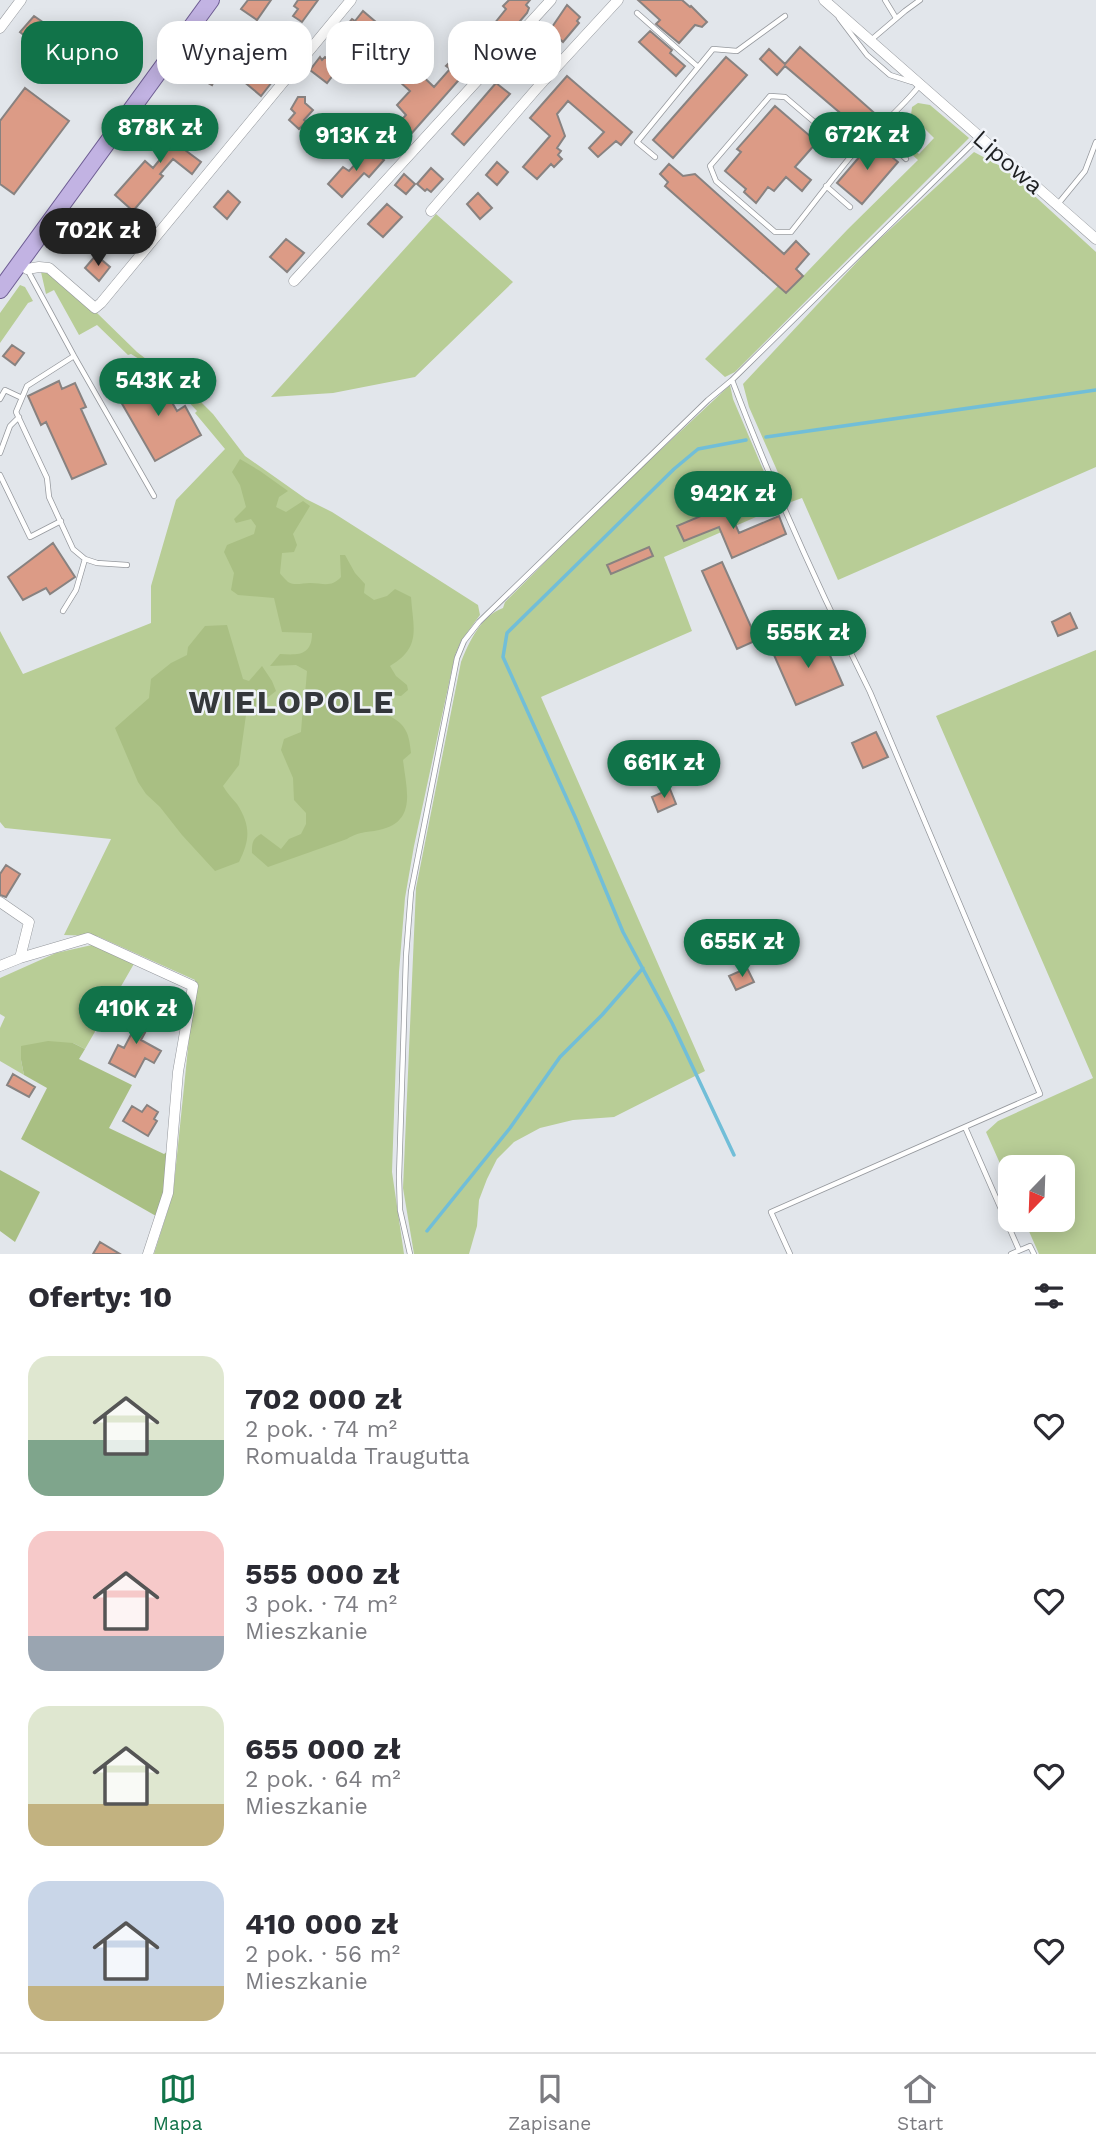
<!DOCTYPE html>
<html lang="pl">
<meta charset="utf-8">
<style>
body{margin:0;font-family:"Work Sans",sans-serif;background:#f2f2f3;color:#2b2b33;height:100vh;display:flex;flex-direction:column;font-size:26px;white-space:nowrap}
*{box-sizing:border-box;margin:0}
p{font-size:23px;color:#7c7c81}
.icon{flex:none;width:38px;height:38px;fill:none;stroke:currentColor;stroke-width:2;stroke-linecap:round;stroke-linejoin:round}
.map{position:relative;height:1254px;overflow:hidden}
.drawer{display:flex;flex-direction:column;background:#fff;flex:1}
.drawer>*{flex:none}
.banner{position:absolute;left:21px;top:21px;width:700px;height:63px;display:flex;gap:14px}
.needle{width:46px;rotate:203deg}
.buttons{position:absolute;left:998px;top:1155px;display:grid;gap:14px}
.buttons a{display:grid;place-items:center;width:77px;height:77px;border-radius:14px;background:#fff;box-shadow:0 4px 18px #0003;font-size:35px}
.price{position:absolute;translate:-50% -60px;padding:0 16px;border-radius:24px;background:#117349;color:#fff;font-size:23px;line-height:46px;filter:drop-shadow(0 2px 4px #0008)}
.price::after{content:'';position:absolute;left:50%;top:42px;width:21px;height:16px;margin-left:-10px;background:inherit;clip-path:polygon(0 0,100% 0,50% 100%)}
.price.current{background:#222;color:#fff}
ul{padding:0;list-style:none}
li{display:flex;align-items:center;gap:21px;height:175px;padding:0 28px}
li span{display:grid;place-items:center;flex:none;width:196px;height:140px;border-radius:21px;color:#555}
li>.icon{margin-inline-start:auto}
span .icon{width:84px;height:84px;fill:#fffc;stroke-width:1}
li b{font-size:30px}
h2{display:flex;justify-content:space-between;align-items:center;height:84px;padding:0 28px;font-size:30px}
.pill{padding:0 24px;border-radius:21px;background:#fff;box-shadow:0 4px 18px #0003;font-size:24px;line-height:63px}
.pill.current{background:#117349;color:#fff}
.tab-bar{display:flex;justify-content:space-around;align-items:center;height:98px;border-top:2px solid #e1e1e2;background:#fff;font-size:19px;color:#7c7c81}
.tab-bar a{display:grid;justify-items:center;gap:4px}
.tab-bar .current{color:#117349}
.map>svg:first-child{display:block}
.green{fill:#b8cd96}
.forest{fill:#a9bf83}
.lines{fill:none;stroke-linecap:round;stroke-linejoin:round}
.stream{stroke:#71bed8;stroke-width:3.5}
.building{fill:#dc9b86;stroke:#888280;stroke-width:2}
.service-casing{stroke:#95989d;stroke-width:6}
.minor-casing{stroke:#95989d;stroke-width:11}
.primary-casing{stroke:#6f5e94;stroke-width:18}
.service{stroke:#fff;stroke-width:4.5}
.minor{stroke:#fff;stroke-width:10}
.primary{stroke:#c2b3e3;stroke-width:16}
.labels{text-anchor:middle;stroke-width:5;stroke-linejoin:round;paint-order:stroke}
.street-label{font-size:24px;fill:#1e2022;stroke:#f0f3f8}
.district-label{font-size:32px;font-weight:bold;letter-spacing:2px;fill:#34373b;stroke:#f0f3f8}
</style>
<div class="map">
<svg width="1096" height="1254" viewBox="0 0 1096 1254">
<rect width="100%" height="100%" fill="#e2e6eb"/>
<!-- green -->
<path class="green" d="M918,103L930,105L969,138L735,372L725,377L705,359L778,286L787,293L848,229L918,160L888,133L892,129L919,154L934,138L911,115L912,107Z
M974,152L1004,168L1096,252V467L838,580L802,498L791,502L749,407L743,384L871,247Z
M436,214L513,282L415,377L333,393L271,397Z
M41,272L50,273L96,312L137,352L199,400L213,414L245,456L306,499L332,512L478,605L480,615L461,641L455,655L414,846L405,898L399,972L392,1172L404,1254H154L173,1194L195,980L97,936L64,935L111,839L5,828L0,822V631L23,674L151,623V586L176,500L225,449L195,413L197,411L182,395L179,396L157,370L131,354L128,355L97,325L79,335L54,290L46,294Z
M20,285L25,287L33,301L28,303L0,343V313Z
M730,385L733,399L779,507L664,557L692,631L541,697L705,1071L614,1117L573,1120L540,1128L514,1142L497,1159L487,1179L479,1200L477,1226L469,1254H414L403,1188L416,888L461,662C469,642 481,616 503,608L505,602L621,487Z
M1096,650V1254H1039L1024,1220H1062V1167H1010V1186L986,1132L998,1121L1093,1078L936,716Z
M92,945L135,962L85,1049L73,1043L21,1060L24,1075L0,1061V1028L5,1017L0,1014V978L56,953Z"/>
<!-- forest -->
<path class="forest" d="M240,459L260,471L288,491L279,497L276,507L286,512L303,501L310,506L293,534L297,545L294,552L282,553L280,573C280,574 287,581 288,582C295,586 302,583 310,583C323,583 331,588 341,577L340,555H345L355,573L365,584L364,593L374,600L387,596L395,589L411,597C413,628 422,647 390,666L396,676L407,685L408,690L401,696L386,694L382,705L385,714C405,723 409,731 411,753L403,760C406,788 418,822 379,830C365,833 360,831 347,839L268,867L252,853C252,844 252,839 261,834L281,849L289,839L301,834L306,824V813L294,800L293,778L281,750L284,739L301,732C302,711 306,691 307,671L296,665L270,666L280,654C298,655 312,656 312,633L282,632L274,598L238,595L231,590L234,573L224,552L227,545L254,534L256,526L251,519L236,523L234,519L246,507L240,485L232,472Z
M227,625L243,679L249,681L262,666L272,681L276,691L246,715L239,765L223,786C227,793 232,798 237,804C251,826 250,840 239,862L215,871L182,835L160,807L146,794L138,782L115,728L149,698L151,679L171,663L187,655L188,647L205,626Z
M48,1041L73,1043L85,1049L79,1059L132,1085L109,1128L164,1154L168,1151L165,1190L156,1216L21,1139L47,1088L24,1075L21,1060V1046Z
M0,1170L40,1192L15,1242L0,1231Z"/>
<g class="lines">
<!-- stream -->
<path class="stream" d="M766,437L1096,390
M734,1155L672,1023L623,932L576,819L503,657L507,633L674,469L698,449L746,440
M427,1231L510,1128L560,1057L602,1015L643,968"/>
</g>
<!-- building -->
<path class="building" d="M248,0H271L257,20L241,9Z
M298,0H318L302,22L293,16L298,9L294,6Z
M509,0H530L526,5L529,8L527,13L508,35L494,24L506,9L503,6Z
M638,0H682L690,7L691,6L707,22L702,27L695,25L679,43L656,24L660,20Z
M567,5L580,17L577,21L579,23L563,42L550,30Z
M363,11L377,23L356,49L347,41L349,38L341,32L352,19L355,21Z
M34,16L47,25L34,43L20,32Z
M650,31L672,50L670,53L685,66L676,76L639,42Z
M226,32L241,43L223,65L222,64L212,85L199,78L210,54Z
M531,40L540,48L538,51L541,54L530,67L536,72L527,82L518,74L523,69L515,61Z
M800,47L880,118L865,134L785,66L777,75L760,59L769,49L785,64Z
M464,48L471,54L474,50L481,55L411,134L406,140L409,144L404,150L400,146L396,150L376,148L406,115L397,105L410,91L400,82L413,67L434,87L450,69L446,66Z
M320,57L322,60L325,57L336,65L334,68L337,70L327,83L310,70Z
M726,57L747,75L673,158L653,140Z
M248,72L260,80L264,75L272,82L261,96L242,80Z
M567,76L632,132L621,145L616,141L598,157L589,148L604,132L568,101L557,114L565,136L557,148L561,151L558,155L562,159L554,167L551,164L537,179L523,167L550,136L530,118Z
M496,83L510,94L464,145L452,134Z
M25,88L69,121L14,194L0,184V121Z
M298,97H305V103L313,110L304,120L306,122L299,129L289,120L295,113L291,109Z
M775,106L817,142L795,167L811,180L802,191L786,177L774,191L768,187L756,203L744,192L746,189L725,171L741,152L737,149Z
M185,117L195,124L181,147L201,162L192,174L173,159L160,174L163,176L133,211L115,195L145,161L153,168L171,146L167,143L169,140L161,135L173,118L181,123Z
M873,141L898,162L862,204L837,183Z
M368,150H372L384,160L369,177L364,173L342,197L328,184L343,167L349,171Z
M497,162L508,172L497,185L486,175Z
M669,164L683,176L695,174L784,254L796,241L809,254L796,269L803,276L786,293L665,186L668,182L660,174Z
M431,168L443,179L431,192L427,189L425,191L417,184Z
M404,174L415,184L406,194L395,185Z
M228,191L240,202L227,219L214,207Z
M478,193L492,208L480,219L467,204Z
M387,204L402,217L383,237L368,224Z
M286,239L304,253L287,272L270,257Z
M96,255L110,267L99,281L85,268Z
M12,345L24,353L15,365L3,356Z
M155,373L177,411L185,406L201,435L155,461L117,395Z
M59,381L62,389L75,383L86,407L81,409L106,464L72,479L46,422L41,425L28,396Z
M727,505L739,533L779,516L786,534L732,558L719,527L684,541L677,526Z
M53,543L75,577L50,594L46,588L23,600L8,577Z
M649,547L653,556L611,574L607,565Z
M722,562L757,640L737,649L702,571Z
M1070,613L1077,628L1058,636L1052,622Z
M821,635L843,685L796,705L774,655Z
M876,732L888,757L863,768L852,743Z
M670,789L676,804L658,812L652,797Z
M6,865L20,874L6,897L0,895V874Z
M747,968L754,982L736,990L729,976Z
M136,1010L142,1014L148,1010L153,1013L154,1016L141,1040L161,1051L154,1063L145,1058L135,1077L109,1063L118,1045L124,1048L134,1029L128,1026Z
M13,1074L35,1087L29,1097L7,1085Z
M147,1105L158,1112L154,1119L157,1121L148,1136L123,1121L132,1106L142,1112Z
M100,1242L120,1254H93Z"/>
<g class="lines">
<!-- service casing -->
<g class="service-casing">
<path id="service" d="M885,0L896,18
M637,13L698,67
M839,18L867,55L890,75L912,82
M871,40L905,11L920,0
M876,130L906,159
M853,155L785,97L770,96L710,166L716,181L775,232H791C812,206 831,180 852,155C874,131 900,110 920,85
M655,157L637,142L713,49L737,51L785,16
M826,186L850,207
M1058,204L1085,171L1096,142
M28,271L74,356L154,496
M74,356L27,386L16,412L47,478L49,497L73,549L85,559L97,563L127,565
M0,399L5,390L22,398
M0,453L10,426L19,417
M0,475L30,537L61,521
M63,611L76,590L85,559
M965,1127L1019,1250
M410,1254L400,1210L399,1177L406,956L411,892L457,658L464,641L479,622L708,400L732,380
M790,1254L771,1212L1040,1094L870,692C820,591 772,486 732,380L979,137
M1011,1254L1030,1246L1034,1254"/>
</g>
<!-- minor casing -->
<g class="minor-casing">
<path id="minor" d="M824,0L1096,239
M0,28L21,0
M431,211L538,87L618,0
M20,263L27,269L39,267L49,268L95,308L101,303L351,0
M294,281L551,0
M0,902L29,922L20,958L0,966
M20,958L88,938L193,986L178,1072L168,1193L148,1254"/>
</g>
<!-- primary casing -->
<g class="primary-casing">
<path id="primary" d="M0,290L211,0"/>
</g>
<!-- service -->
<use href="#service" class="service"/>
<!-- minor -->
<use href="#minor" class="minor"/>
<!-- primary -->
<use href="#primary" class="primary"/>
</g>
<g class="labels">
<!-- street labels -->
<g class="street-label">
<text transform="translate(1008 162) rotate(41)" y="8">Lipowa</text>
</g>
<!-- district labels -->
<g class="district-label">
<text x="292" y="713">WIELOPOLE</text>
</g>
</g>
</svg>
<div class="buttons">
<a><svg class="needle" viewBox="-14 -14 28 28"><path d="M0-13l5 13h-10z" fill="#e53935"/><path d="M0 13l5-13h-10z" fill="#7c7c81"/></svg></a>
</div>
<b class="price" style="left:160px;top:165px">878K zł</b>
<b class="price" style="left:867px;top:172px">672K zł</b>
<b class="price" style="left:356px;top:173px">913K zł</b>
<b class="price current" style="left:98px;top:268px">702K zł</b>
<b class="price" style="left:158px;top:418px">543K zł</b>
<b class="price" style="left:733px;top:531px">942K zł</b>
<b class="price" style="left:808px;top:670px">555K zł</b>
<b class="price" style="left:664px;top:800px">661K zł</b>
<b class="price" style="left:742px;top:979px">655K zł</b>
<b class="price" style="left:136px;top:1046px">410K zł</b>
<div class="banner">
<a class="pill current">Kupno</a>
<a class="pill">Wynajem</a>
<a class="pill">Filtry</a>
<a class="pill">Nowe</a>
</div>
</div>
<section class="drawer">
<h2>Oferty: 10<svg class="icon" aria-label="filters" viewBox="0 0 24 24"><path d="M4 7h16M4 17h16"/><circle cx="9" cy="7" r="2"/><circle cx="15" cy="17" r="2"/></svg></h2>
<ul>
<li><span style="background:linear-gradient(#dfe7d0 60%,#7fa58c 0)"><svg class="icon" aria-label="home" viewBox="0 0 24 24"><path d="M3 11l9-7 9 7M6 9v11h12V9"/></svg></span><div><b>702 000 zł</b><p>2 pok. · 74 m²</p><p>Romualda Traugutta</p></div><svg class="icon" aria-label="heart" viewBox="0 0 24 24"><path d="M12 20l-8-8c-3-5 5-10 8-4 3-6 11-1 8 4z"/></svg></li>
<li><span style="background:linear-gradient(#f6c9c9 75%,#9aa5b1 0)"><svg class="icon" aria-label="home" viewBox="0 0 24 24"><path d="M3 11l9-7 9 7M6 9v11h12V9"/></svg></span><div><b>555 000 zł</b><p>3 pok. · 74 m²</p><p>Mieszkanie</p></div><svg class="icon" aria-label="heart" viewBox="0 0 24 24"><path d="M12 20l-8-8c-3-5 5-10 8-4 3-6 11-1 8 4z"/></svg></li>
<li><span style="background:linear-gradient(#dfe7d0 70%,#c2b280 0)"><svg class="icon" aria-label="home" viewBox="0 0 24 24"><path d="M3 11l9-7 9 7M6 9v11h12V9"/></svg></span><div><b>655 000 zł</b><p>2 pok. · 64 m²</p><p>Mieszkanie</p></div><svg class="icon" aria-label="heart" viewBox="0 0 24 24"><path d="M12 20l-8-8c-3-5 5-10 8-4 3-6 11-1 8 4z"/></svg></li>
<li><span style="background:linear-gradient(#c9d6e8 75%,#c2b280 0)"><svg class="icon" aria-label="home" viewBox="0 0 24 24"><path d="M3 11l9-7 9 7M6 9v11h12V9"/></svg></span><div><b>410 000 zł</b><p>2 pok. · 56 m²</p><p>Mieszkanie</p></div><svg class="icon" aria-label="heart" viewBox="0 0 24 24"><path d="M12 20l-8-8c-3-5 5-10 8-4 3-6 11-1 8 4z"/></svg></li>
</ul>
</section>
<nav class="tab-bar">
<a class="current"><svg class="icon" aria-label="map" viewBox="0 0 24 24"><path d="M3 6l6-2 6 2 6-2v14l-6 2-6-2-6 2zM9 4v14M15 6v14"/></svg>Mapa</a>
<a><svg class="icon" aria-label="saved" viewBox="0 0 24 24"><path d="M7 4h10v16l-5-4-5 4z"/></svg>Zapisane</a>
<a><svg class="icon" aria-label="home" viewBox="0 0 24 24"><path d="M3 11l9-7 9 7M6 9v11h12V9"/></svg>Start</a>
</nav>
